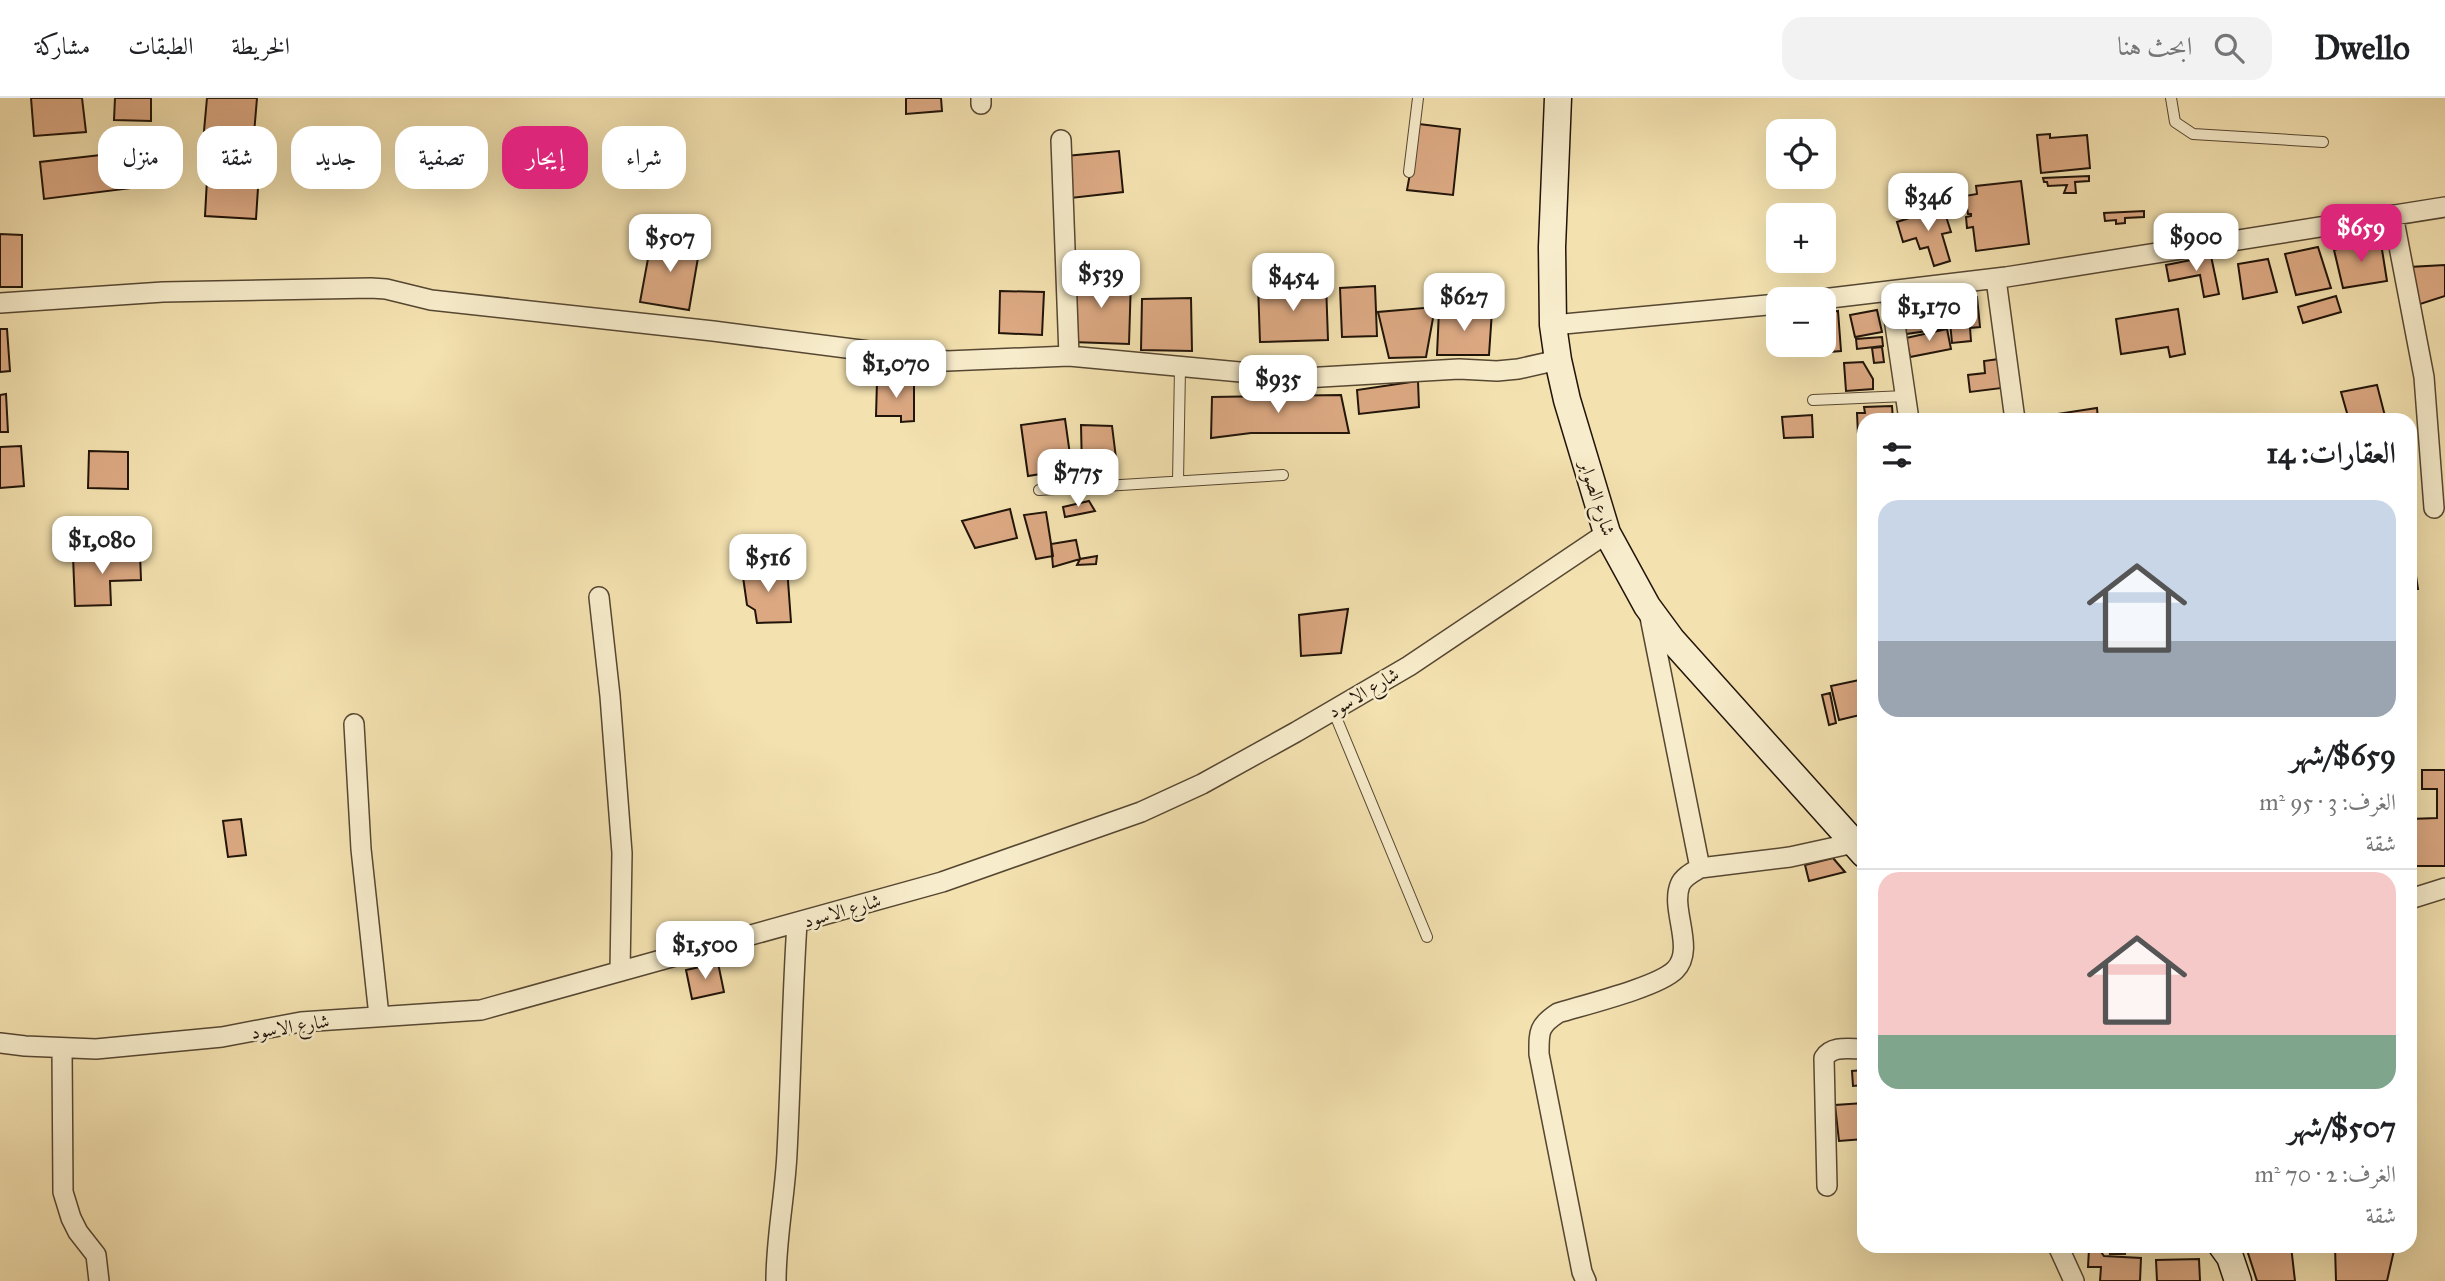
<!DOCTYPE html>
<html lang="ar">
<meta charset="utf-8">
<style>
body{margin:0;font-family:"IM FELL Great Primer",Amiri,serif;background:#f2f2f2;color:#202124;direction:rtl;height:100vh;display:flex;flex-direction:column;font-size:26px;white-space:nowrap}
*{box-sizing:border-box;margin:0}
p{font-size:23px;color:#757577}
.icon{flex:none;width:38px;height:38px;fill:none;stroke:currentColor;stroke-width:2;stroke-linecap:round;stroke-linejoin:round}
.map{position:relative;flex:1;overflow:hidden;direction:ltr}
.side{position:absolute;left:1857px;top:315px;width:560px;height:840px;display:flex;flex-direction:column;background:#fff;border-radius:21px;box-shadow:0 7px 28px #0002;direction:rtl}
.side>*{flex:none}
.hud{position:absolute;left:21px;top:28px;width:665px;height:63px;direction:rtl;display:flex;gap:14px}
.tools{position:absolute;left:1766px;top:21px;display:grid;gap:14px}
.tools a{display:grid;place-items:center;width:70px;height:70px;border-radius:14px;background:#fff;box-shadow:0 7px 28px #0002;font-size:35px}
.price{position:absolute;translate:-50% -60px;padding:0 16px;border-radius:14px;background:#fff;color:#222;font-size:23px;line-height:46px;filter:drop-shadow(0 2px 4px #0008)}
.price::after{content:'';position:absolute;left:50%;top:42px;width:21px;height:16px;margin-left:-10px;background:inherit;clip-path:polygon(0 0,100% 0,50% 100%)}
.price.selected{background:#db2777;color:#fff}
ul{padding:0;list-style:none}
li{display:grid;align-content:center;gap:14px;height:371px;padding:0 21px}
li+li{border-top:2px solid #e0e0e0}
li span{display:grid;place-items:center;height:217px;border-radius:21px;color:#555}
li>.icon{margin-inline-start:auto}
span .icon{width:126px;height:126px;fill:#fffc;stroke-width:1}
li b{font-size:30px}
h2{display:flex;justify-content:space-between;align-items:center;height:84px;padding:0 21px;font-size:30px}
.chip{padding:0 24px;border-radius:21px;background:#fff;box-shadow:0 7px 28px #0002;font-size:24px;line-height:63px}
.chip.selected{background:#db2777;color:#fff}
header{display:flex;align-items:center;gap:42px;box-sizing:border-box;height:98px;padding:0 35px;background:#fff;border-bottom:2px solid #e0e0e0}
header strong{font-size:33px}
nav{display:flex;gap:38px;margin-inline-start:auto;font-size:24px}
.search{width:490px;height:63px;background:#f2f2f2;display:flex;align-items:center;gap:18px;box-sizing:border-box;padding:0 24px;border-radius:21px;color:#757577;font-size:26px}
.map>svg:first-child{display:block}
.building{fill:#dba882;stroke:#211409;stroke-width:2}
.lines{fill:none;stroke-linecap:round;stroke-linejoin:round}
.lane-casing{stroke:#564732;stroke-width:12}
.street-casing{stroke:#564732;stroke-width:22}
.secondary-casing{stroke:#211409;stroke-width:29}
.lane{stroke:#f7eccb;stroke-width:10}
.street{stroke:#f7eccb;stroke-width:19}
.secondary{stroke:#f7eccb;stroke-width:26}
.labels{text-anchor:middle;stroke-width:5;stroke-linejoin:round;paint-order:stroke}
.street-label{font-size:19px;fill:#211409;stroke:#f7eccb}
</style>
<header>
<strong>Dwello</strong>
<div class="search"><svg class="icon" aria-label="search" viewBox="0 0 24 24"><circle cx="10" cy="10" r="6"/><path d="M15 15l6 6"/></svg>ابحث هنا</div>
<nav><a>الخريطة</a><a>الطبقات</a><a>مشاركة</a></nav>
</header>
<div class="map">
<svg width="2445" height="1183" viewBox="0 0 2445 1183">
<rect width="100%" height="100%" fill="#f3e1af"/>
<filter id="stains"><feTurbulence type="fractalNoise" baseFrequency=".00286" numOctaves="4"/><feColorMatrix values="0 0 0 0 .2 0 0 0 0 .09 0 0 0 0 .02 0 0 0 .5 -.17"/></filter>
<radialGradient id="worn" r=".72"><stop offset=".6" stop-color="#630" stop-opacity="0"/><stop offset="1" stop-color="#630" stop-opacity=".3"/></radialGradient>
<!-- building -->
<path class="building" d="M31,0H82L86,34L34,38Z
M115,0H151V23L114,22Z
M207,0H257L254,36L204,33Z
M906,0H941L942,13L906,16Z
M1419,26L1460,31L1453,97L1407,92Z
M2050,36V40L2087,37L2090,70L2041,75L2037,37Z
M144,52L148,88L44,101L40,64Z
M1119,53L1123,94L1071,100L1066,58Z
M235,58L260,59L256,121L205,118L207,81L220,77L221,63H235Z
M2089,78V83L2075,84L2076,95H2064L2067,87L2048,88L2047,84H2044L2043,80Z
M2021,83L2029,146L1976,153L1973,129L1967,130L1966,119L1971,118V116H1968L1965,98L1977,96L1976,88Z
M1943,109L1951,134L1942,136L1950,163L1934,168L1928,149L1920,151L1916,140L1903,144L1897,124Z
M2144,113V119L2125,120V125L2116,126V122L2105,123L2104,115Z
M0,136L22,137V189H0Z
M652,139L700,148L689,212L640,204Z
M2380,139L2387,183L2343,190L2334,152Z
M2318,149L2331,190L2296,197L2285,156Z
M2211,158L2219,196L2204,199L2200,177L2169,183L2166,167Z
M2268,161L2277,194L2243,201L2238,166Z
M2445,167V198L2411,209L2409,169Z
M1074,179L1131,181L1129,246L1072,244Z
M1326,185L1328,242L1260,244L1258,187Z
M1375,188L1377,238L1342,239L1340,190Z
M1000,193L1044,194L1042,237L999,235Z
M2336,198L2341,214L2303,225L2298,209Z
M1977,199L1980,229L1970,230L1971,243L1952,245L1948,202Z
M1191,200L1192,253L1141,252L1142,201Z
M1937,202L1941,231L1906,236L1902,208Z
M1435,209L1426,259L1389,260L1378,214Z
M2178,211L2185,256L2170,259L2168,249L2121,256L2116,221Z
M1439,212L1492,213L1489,257H1437Z
M1877,212L1882,234L1855,239L1850,217Z
M1838,213L1841,253L1805,256L1804,249L1775,251L1774,238H1778V247H1824V215Z
M0,231H7L10,273L0,274Z
M1947,231L1951,251L1910,259L1906,240Z
M1882,239L1883,248L1857,251L1856,241Z
M1882,249L1884,264L1874,265L1872,250Z
M1999,261L2002,290L1970,294L1968,277L1985,275L1984,263Z
M1863,264L1873,281V291L1846,293L1844,265Z
M877,283L914,284V323L901,324V318H876Z
M1418,283L1419,309L1359,316L1357,292Z
M2377,287L2386,322H2349L2341,294Z
M6,296L8,334H0V297Z
M1341,297L1349,335H1251L1211,340L1212,299Z
M1892,308L1893,322H1864V336L1858,337L1857,315H1865L1864,309Z
M2097,310L2098,322H2058L2057,316Z
M1812,317L1813,339L1784,340L1782,319Z
M1065,321L1072,371L1028,378L1021,327Z
M1081,327L1112,328L1117,368L1082,372Z
M21,348L24,388L0,390V349Z
M89,353L128,354V391L88,390Z
M1089,403L1095,413L1065,419L1063,409Z
M1010,411L1017,440L975,450L962,423Z
M1046,414L1053,458L1036,461L1024,417Z
M133,422L135,449L91,451L90,425Z
M1076,442L1080,461L1053,469L1051,446Z
M2412,452L2418,491H2410V453Z
M140,456L141,482L110,483L111,507L75,508L73,458Z
M1097,458L1096,466L1077,467L1080,461Z
M787,469L791,524L757,525L755,512L747,507L742,472Z
M1348,511L1341,555L1301,558L1299,517Z
M1864,581V602L1863,600H1860L1864,616L1839,622L1831,588Z
M1830,595L1836,625L1829,627L1822,597Z
M2422,672H2445V768H2410V721L2437,720V691H2422Z
M241,721L246,757L228,759L223,723Z
M1833,760L1845,774L1809,783L1805,767Z
M718,865L724,894L692,901L686,872Z
M1864,972V987L1853,988L1852,973Z
M1864,1005V1041L1839,1043L1835,1007Z
M2102,1148H2126L2125,1156H2110L2109,1152H2103Z
M2267,1148H2291L2295,1183H2257L2247,1152Z
M2335,1148H2395L2387,1183H2336Z
M2089,1151L2101,1154L2104,1158L2141,1160L2140,1183H2100L2101,1169H2088Z
M2199,1161L2200,1183H2157L2156,1162Z"/>
<g class="lines">
<!-- lane casing -->
<g class="lane-casing">
<path id="lane" d="M2171,0L2175,24L2193,36L2323,44
M1409,74L1418,0
M1813,302L1906,298
M1178,383L1180,270
M1039,392L1283,377
M1333,612L1427,839"/>
</g>
<!-- street casing -->
<g class="street-casing">
<path id="street" d="M981,0V6
M1061,42L1069,258
M2393,117L2424,279L2434,410
M1996,181L2015,322
M1890,193L1909,322
M1822,201L2006,179L2445,109
M0,205L163,194L371,190L386,191L431,202L713,233L947,263L1069,258L1304,280L1459,271L1497,273L1518,271L1558,262
M1553,227L1778,206
M599,499L610,598L622,755L620,873
M1649,514L1700,770
M354,626L361,751L379,918
M2410,801L2445,790
M0,945L25,948L96,951L222,939L301,924L481,912L942,784L1141,714L1202,686L1296,634L1409,568L1607,435
M62,950L63,1094L71,1120L78,1134L96,1157L99,1183
M1827,1088L1824,960C1832,947 1850,951 1864,951
M2058,1148L2074,1183
M776,1183C776,1140 785,1098 787,1055C791,979 792,902 797,825
M1586,1183L1582,1174L1539,956C1539,934 1538,928 1558,915C1584,907 1658,889 1675,872C1696,851 1670,812 1680,787C1683,779 1693,774 1700,770L1790,759L1854,745"/>
</g>
<!-- secondary casing -->
<g class="secondary-casing">
<path id="secondary" d="M1558,0L1552,149L1553,227L1558,262L1567,302L1607,435L1647,508L1672,542L1864,756
M2222,1148L2230,1159L2238,1183"/>
</g>
<!-- lane -->
<use href="#lane" class="lane"/>
<!-- street -->
<use href="#street" class="street"/>
<!-- secondary -->
<use href="#secondary" class="secondary"/>
</g>
<g class="labels">
<!-- street labels -->
<g class="street-label">
<text transform="translate(1598 400) rotate(72)" y="7">شارع الصوابر</text>
<text transform="translate(1363 594) rotate(-31)" y="7">شارع الاسود</text>
<text transform="translate(842 812) rotate(-16)" y="7">شارع الاسود</text>
<text transform="translate(290 928) rotate(-9)" y="7">شارع الاسود</text>
</g>
</g>
<rect width="100%" height="100%" filter="url(#stains)"/>
<rect width="100%" height="100%" fill="url(#worn)"/>
</svg>
<div class="tools">
<a><svg class="icon" aria-label="locate" viewBox="0 0 24 24"><circle cx="12" cy="12" r="6"/><path d="M12 2v4M12 18v4M2 12h4M18 12h4"/></svg></a>
<a>+</a>
<a>−</a>
</div>
<b class="price" style="left:1928px;top:135px">$346</b>
<b class="price selected" style="left:2361px;top:166px">$659</b>
<b class="price" style="left:2196px;top:175px">$900</b>
<b class="price" style="left:670px;top:176px">$507</b>
<b class="price" style="left:1101px;top:212px">$539</b>
<b class="price" style="left:1293px;top:215px">$454</b>
<b class="price" style="left:1464px;top:235px">$627</b>
<b class="price" style="left:1929px;top:245px">$1,170</b>
<b class="price" style="left:896px;top:302px">$1,070</b>
<b class="price" style="left:1278px;top:317px">$935</b>
<b class="price" style="left:1078px;top:411px">$775</b>
<b class="price" style="left:102px;top:478px">$1,080</b>
<b class="price" style="left:768px;top:496px">$516</b>
<b class="price" style="left:705px;top:883px">$1,500</b>
<div class="hud">
<a class="chip">شراء</a>
<a class="chip selected">إيجار</a>
<a class="chip">تصفية</a>
<a class="chip">جديد</a>
<a class="chip">شقة</a>
<a class="chip">منزل</a>
</div>
<section class="side">
<h2>العقارات: 14<svg class="icon" aria-label="filters" viewBox="0 0 24 24"><path d="M4 7h16M4 17h16"/><circle cx="9" cy="7" r="2"/><circle cx="15" cy="17" r="2"/></svg></h2>
<ul>
<li><span style="background:linear-gradient(#c9d6e8 65%,#9aa5b1 0)"><svg class="icon" aria-label="home" viewBox="0 0 24 24"><path d="M3 11l9-7 9 7M6 9v11h12V9"/></svg></span><div><b>$659/شهر</b><p>الغرف: 3 · 95 m²</p><p>شقة</p></div></li>
<li><span style="background:linear-gradient(#f6c9c9 75%,#7fa58c 0)"><svg class="icon" aria-label="home" viewBox="0 0 24 24"><path d="M3 11l9-7 9 7M6 9v11h12V9"/></svg></span><div><b>$507/شهر</b><p>الغرف: 2 · 70 m²</p><p>شقة</p></div></li>
</ul>
</section>
</div>
